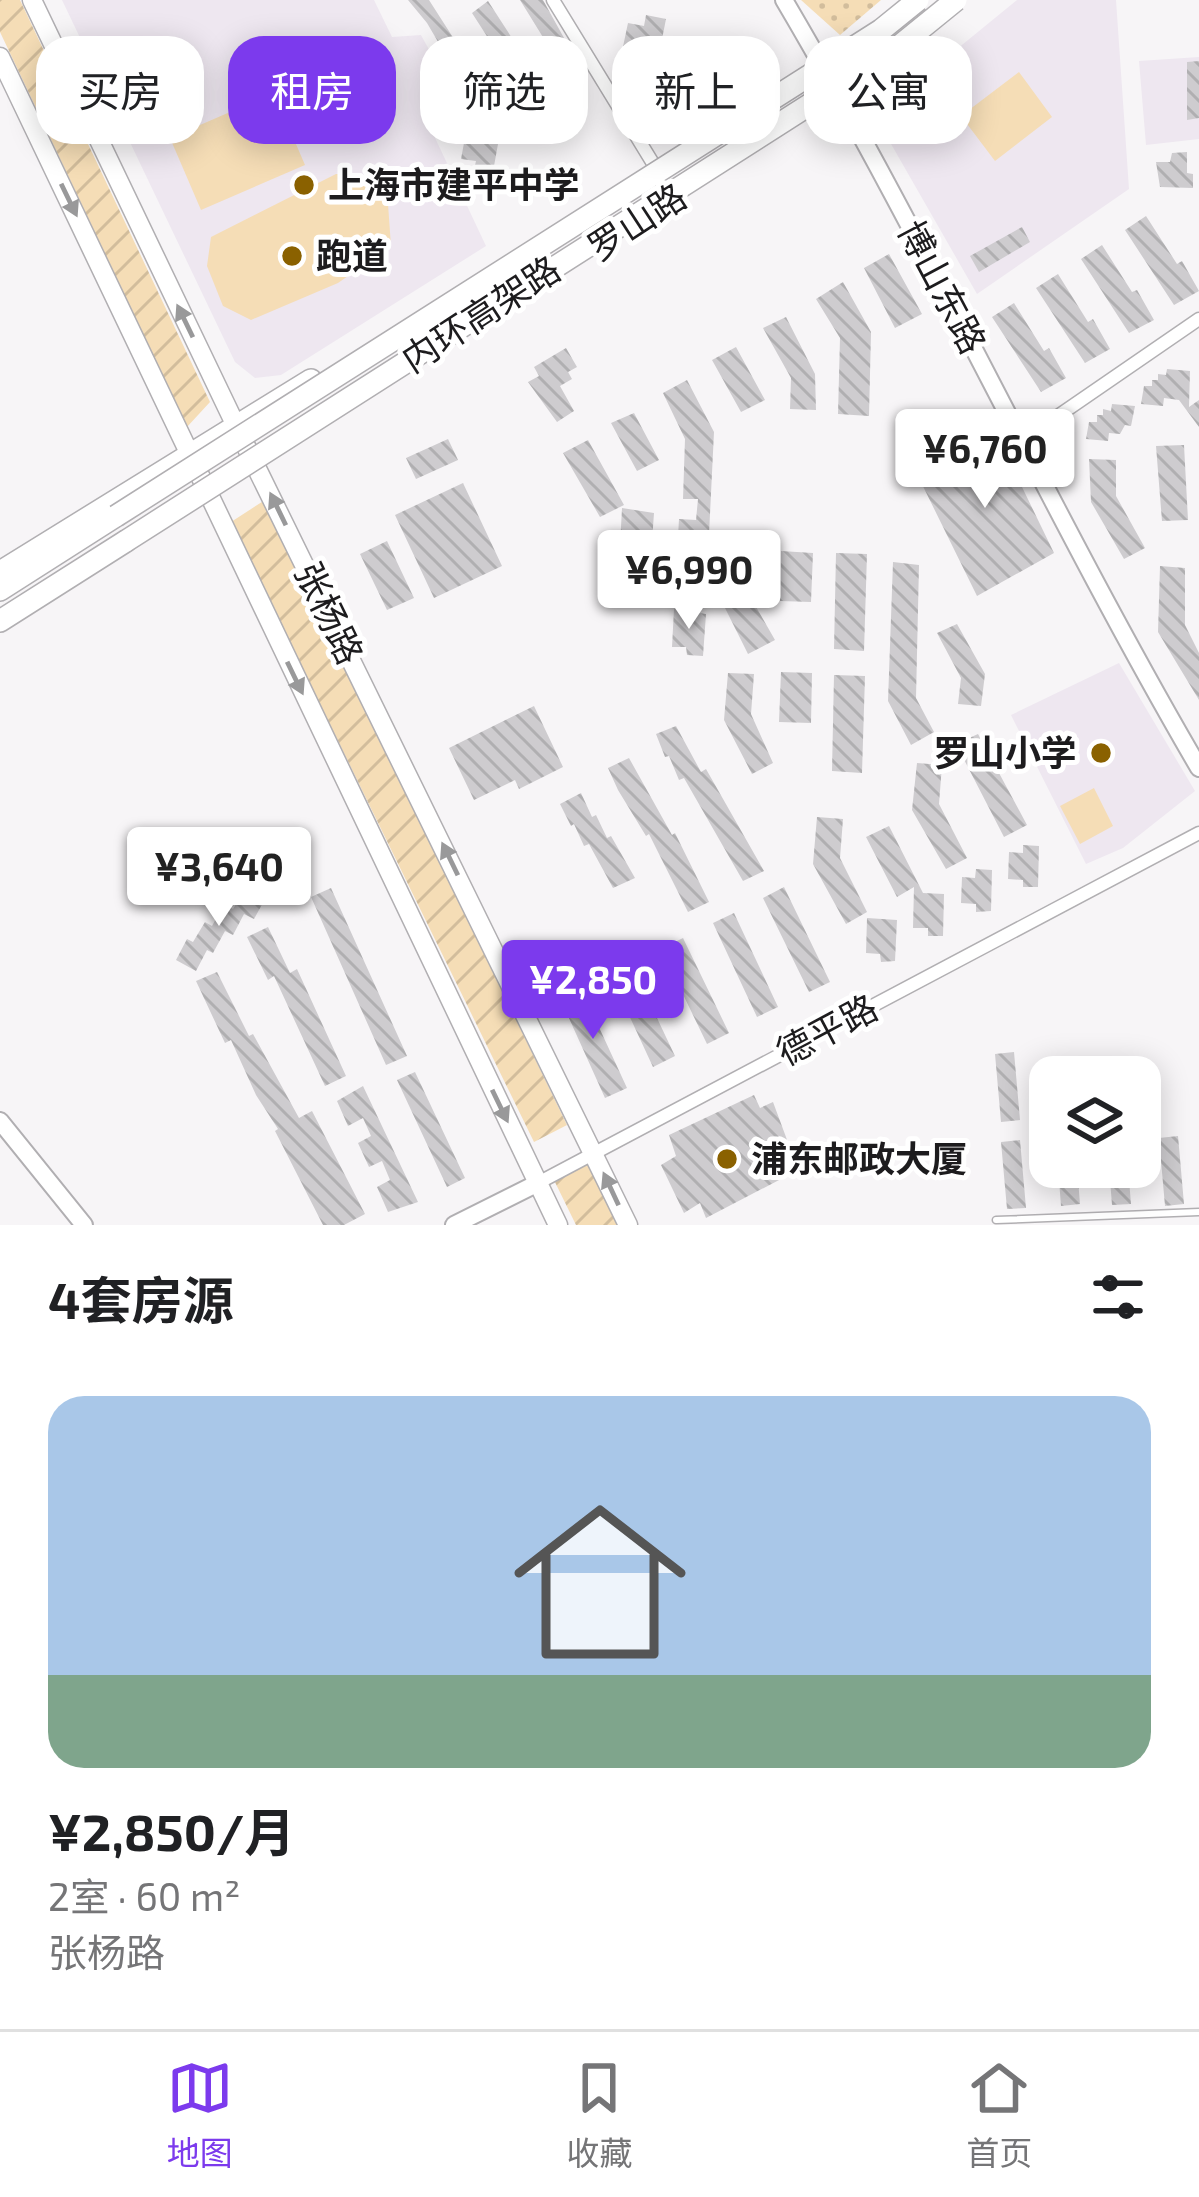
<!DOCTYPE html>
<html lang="zh">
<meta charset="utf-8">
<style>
body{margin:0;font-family:"Exo 2","Noto Sans SC",sans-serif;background:#f6f6f6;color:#202124;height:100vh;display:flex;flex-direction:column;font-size:45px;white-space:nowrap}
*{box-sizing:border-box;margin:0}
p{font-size:39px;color:#757577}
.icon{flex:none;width:66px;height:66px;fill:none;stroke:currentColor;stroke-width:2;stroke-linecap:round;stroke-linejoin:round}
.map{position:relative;height:1225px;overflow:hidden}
.details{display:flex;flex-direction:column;background:#fff;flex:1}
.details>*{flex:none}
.top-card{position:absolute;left:36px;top:36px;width:1128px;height:108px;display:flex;gap:24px}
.tools{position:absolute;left:1029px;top:1056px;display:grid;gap:24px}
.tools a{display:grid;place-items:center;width:132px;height:132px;border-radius:24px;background:#fff;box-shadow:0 6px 30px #0003;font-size:60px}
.price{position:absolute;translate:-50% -102px;padding:0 27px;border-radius:12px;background:#fff;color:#222;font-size:39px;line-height:78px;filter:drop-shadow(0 3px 6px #0008)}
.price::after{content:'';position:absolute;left:50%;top:72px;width:36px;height:27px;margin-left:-18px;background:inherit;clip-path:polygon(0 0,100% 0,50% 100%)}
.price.on{background:#7c3aed;color:#fff}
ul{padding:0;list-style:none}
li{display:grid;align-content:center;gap:24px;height:636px;padding:0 48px}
li span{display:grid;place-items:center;height:372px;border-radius:36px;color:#555}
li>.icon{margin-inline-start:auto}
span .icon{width:216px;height:216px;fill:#fffc;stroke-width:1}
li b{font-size:51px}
h2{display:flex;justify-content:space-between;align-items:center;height:144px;padding:0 48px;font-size:51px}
.tag{padding:0 42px;border-radius:36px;background:#fff;box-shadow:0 6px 30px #0003;font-size:42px;line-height:108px}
.tag.on{background:#7c3aed;color:#fff}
.tabs{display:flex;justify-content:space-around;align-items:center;height:168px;border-top:3px solid #e0e0e0;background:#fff;font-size:33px;color:#757577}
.tabs a{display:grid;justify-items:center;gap:6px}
.tabs .on{color:#7c3aed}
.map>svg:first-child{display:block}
.built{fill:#eee7f0}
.grass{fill:#f5ddb6}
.park{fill:url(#park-dots)}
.garden{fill:url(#garden-furrows)}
.building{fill:url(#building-back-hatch)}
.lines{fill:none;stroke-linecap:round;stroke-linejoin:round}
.service-casing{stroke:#b1afb2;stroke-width:9}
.minor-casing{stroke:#b1afb2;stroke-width:15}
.tertiary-casing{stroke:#b1afb2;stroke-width:20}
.secondary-casing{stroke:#b1afb2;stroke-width:21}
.primary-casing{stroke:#b1afb2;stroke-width:24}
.trunk-casing{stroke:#b1afb2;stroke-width:24}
.service{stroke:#fff;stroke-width:6}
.minor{stroke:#fff;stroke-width:12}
.tertiary{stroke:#fff;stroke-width:16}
.secondary{stroke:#fff;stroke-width:18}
.primary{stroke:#fff;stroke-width:21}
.trunk{stroke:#fff;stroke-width:21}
.trunk-bridge-casing{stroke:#b1afb2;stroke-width:24;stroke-linecap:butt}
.trunk-bridge{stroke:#fff;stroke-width:21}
.oneway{fill:#99999a}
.poi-dot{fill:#8a6100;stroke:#fff;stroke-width:4.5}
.labels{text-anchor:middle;stroke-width:10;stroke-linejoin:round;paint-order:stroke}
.poi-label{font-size:36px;font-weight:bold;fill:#1d1c1e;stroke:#fff;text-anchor:start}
.street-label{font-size:36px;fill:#1d1c1e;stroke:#fff}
</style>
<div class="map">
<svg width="1199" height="1225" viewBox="0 0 1199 1225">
<defs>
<pattern id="park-dots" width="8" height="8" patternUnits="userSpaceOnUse" patternTransform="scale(3)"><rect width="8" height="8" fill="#f5ddb6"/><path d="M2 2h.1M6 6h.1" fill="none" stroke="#d2bd9c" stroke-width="1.8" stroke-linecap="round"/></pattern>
<pattern id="garden-furrows" width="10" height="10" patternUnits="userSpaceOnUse" patternTransform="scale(3)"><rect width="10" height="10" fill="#f5ddb6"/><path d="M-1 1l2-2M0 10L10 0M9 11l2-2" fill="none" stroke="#d2bd9c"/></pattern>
<pattern id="building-back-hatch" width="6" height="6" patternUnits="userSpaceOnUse" patternTransform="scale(3)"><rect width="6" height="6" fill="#cecccf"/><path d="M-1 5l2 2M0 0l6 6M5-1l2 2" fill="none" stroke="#b0afb1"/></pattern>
</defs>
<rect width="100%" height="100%" fill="#f7f5f7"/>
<!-- built -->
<path class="built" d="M62,0H374L392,37L421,35L460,106L429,125L486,246L281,375L255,378L235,362Z
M1017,0H1116L1129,189L977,294L875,116Z
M1199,57V139L1146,145L1139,61Z
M1119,663L1195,791L1123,848L1086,864L1011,715Z"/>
<!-- grass -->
<path class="grass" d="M1019,72L1052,117L995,161L961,116Z
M274,93L305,165L201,210L170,138Z
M336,174L366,175L388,204L391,246L338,283L251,320L223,306L207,266L211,237Z
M1094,788L1113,826L1080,844L1060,806Z"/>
<!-- park -->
<path class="park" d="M801,0H881L840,35Z"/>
<!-- garden -->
<path class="garden" d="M0,0H20L210,402L187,427L0,32Z
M265,500L567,1125L534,1142L231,522Z
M587,1159L618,1225H576L552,1176Z"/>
<!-- building -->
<path class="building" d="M408,0H429L486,89L471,98L427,23Z
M520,0H543L564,38L549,47Z
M488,1L528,63L512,75L472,13Z
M646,15L666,19L655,74L635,70L637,59L621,56L628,23L644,26Z
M1199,61V118L1187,120V62Z
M561,69L583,73L574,125L554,122L556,110L542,108L548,76L559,78Z
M481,118L502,122L492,177L473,174L476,161L461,159L467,127L479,129Z
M1187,152V173L1193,174V188L1160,187L1156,162H1170L1172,153Z
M1146,216L1177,264L1182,261L1199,291L1174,305L1125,230Z
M1022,227L1030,242L979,272L970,256Z
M1102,245L1132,292L1137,290L1154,320L1129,333L1081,259Z
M889,254L922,314L895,328L864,268Z
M1058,274L1088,322L1093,319L1110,349L1085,363L1036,288Z
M843,282L871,332L869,416L838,414L840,338L816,299Z
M1014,303L1044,351L1049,348L1066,378L1041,392L992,317Z
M786,317L815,374L816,410L790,409L791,378L763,328Z
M736,347L765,400L741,412L712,360Z
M566,348L577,367L568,372L572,379L560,386L574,411L557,422L528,382L539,376L534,367Z
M1167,369L1190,371L1189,407L1199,400V427L1179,400L1164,398L1163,406L1141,404L1144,386H1152V380H1158V374L1166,375Z
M687,380L714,432L708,555H677L679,519L696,520L698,499H683L685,439L663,393Z
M1112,404L1135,406L1131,426L1125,425L1120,434L1109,433L1108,441L1086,439L1089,422H1097V415H1103V409L1111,411Z
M634,413L659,460L637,471L611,423Z
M992,425L1054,553L977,596L915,470Z
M448,439L458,460L416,479L406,458Z
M588,440L624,505L600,517L563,453Z
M1184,445L1188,520L1162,521L1156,446Z
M1089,459L1116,460V496L1145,548L1124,559L1091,502Z
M463,483L502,566L434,598L395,515Z
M622,508L654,513L651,555H635L634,546H620Z
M387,541L414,598L387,610L360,554Z
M728,550L757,552L755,605L775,640L748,654L725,608Z
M781,551L813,553L811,602L780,601Z
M836,553L867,554L864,651L834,649Z
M649,557L682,562L678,603H662V595H648Z
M893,562L919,565L916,698L934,732L911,745L888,701Z
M1160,566L1185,568V625L1199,653V700L1158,632Z
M674,609L706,614L703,656L687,655L686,647H672Z
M957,624L985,674L981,706L958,704L961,678L937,633Z
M781,672L812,673L811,723L779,722Z
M728,673L754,674L751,714L773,763L752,774L724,720Z
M834,675L865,676L862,773L832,771Z
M534,706L563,767L519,789L515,780L474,800L449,748Z
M676,726L701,772L706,769L764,871L743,881L684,778L679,780L669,756L665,757L656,734Z
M978,734L1027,825L1004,837L956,744Z
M629,758L672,835L675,833L709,902L688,912L649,834L646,836L618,790L608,768Z
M917,763L942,765L939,804L967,858L946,869L912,810Z
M581,793L592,817L596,815L607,838L611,836L635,878L613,888L589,844L584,846L574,824L571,826L560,804Z
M817,817L843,819L840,858L867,912L846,924L813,864Z
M889,826L923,893L944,894L943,936H928V928H913L914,887L897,897L866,837Z
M1023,845L1039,846L1038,887H1023V880L1008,879L1009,852L1023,853Z
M976,869L992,870L991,911L976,912V904L961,903L962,877L975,878Z
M784,887L830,982L809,992L763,898Z
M246,888L265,899L254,919L244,914L233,935L225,931L213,953L207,950L196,971L176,960L187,939L193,942L205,922L212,926L224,904L233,909Z
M331,888L407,1056L386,1065L311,897Z
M734,913L778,1007L757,1017L713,923Z
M867,918L897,920L895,961L881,962L880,954L866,953Z
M268,927L290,973L297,969L346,1076L325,1086L274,976L268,980L247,937Z
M683,938L729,1033L707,1044L661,949Z
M630,961L675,1056L653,1067L609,972Z
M217,972L249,1036L253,1034L299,1118L312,1111L365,1214L344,1225H323L275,1131L278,1129L256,1095L231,1040L225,1043L196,981Z
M580,986L627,1088L605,1098L559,996Z
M1014,1052L1020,1120L1001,1122L995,1054Z
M415,1072L465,1178L447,1187L397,1080Z
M363,1086L418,1202L388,1212L377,1187L390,1180L382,1161L369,1167L358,1143L371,1136L363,1118L348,1126L337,1101Z
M754,1095L760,1108L773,1102L793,1156L775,1162L781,1179L706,1218L700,1203L684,1213L661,1165L676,1156L669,1135Z
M1178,1136L1184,1204L1165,1206L1159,1138Z
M1020,1140L1026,1208L1007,1209L1001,1142Z
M1058,1167H1077L1080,1204L1061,1206Z
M1109,1167H1128L1131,1204L1112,1205Z"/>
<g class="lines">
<!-- service casing -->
<g class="service-casing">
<path id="service" d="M996,1220L1199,1212"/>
</g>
<!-- minor casing -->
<g class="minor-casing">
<path id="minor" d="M553,0L654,165
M1023,440L1199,319
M538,1183L1199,833"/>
</g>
<!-- tertiary casing -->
<g class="tertiary-casing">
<path id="tertiary" d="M784,0C932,251 1052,516 1199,768
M0,1121L84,1225
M454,1225L538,1183"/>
</g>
<!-- secondary casing -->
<g class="secondary-casing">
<path id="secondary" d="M32,0L236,426L628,1225
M0,57L558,1225"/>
</g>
<!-- primary casing -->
<g class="primary-casing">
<path id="primary" d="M0,572L311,380"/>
</g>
<!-- trunk casing -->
<g class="trunk-casing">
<path id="trunk" d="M0,590L116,516
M0,621L126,541"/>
</g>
<!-- service -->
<use href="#service" class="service"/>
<!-- minor -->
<use href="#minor" class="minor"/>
<!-- tertiary -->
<use href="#tertiary" class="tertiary"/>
<!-- secondary -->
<use href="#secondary" class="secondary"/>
<!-- primary -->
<use href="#primary" class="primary"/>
<!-- trunk -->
<use href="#trunk" class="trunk"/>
<!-- trunk-bridge casing -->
<g class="trunk-bridge-casing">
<path id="trunk-bridge" d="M116,516L881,30L918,0
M126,541L892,52L956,0"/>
</g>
<!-- trunk-bridge -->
<use href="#trunk-bridge" class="trunk-bridge"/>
</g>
<!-- one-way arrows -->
<defs><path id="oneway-solid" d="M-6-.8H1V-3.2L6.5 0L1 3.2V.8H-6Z" transform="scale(3)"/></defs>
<g class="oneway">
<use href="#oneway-solid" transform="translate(69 200) rotate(64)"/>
<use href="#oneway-solid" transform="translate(185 321) rotate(-116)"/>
<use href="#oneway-solid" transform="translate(278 509) rotate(-116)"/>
<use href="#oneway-solid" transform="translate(295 678) rotate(64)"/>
<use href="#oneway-solid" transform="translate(450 859) rotate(-116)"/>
<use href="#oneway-solid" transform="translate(500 1106) rotate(64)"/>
<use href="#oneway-solid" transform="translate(611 1189) rotate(-115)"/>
</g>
<!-- markers -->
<g class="poi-dot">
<circle cx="304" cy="185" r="12"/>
<circle cx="292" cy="256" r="12"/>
<circle cx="1101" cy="753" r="12"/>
<circle cx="727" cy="1159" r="12"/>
</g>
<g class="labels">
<!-- poi labels -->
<g class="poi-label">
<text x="328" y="198">上海市建平中学</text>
<text x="316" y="269">跑道</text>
<text x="1077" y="766" text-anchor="end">罗山小学</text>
<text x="751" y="1172">浦东邮政大厦</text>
</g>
<!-- street labels -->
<g class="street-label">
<text transform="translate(637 222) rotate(-33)" y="13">罗山路</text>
<text transform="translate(942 287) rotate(62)" y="13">博山东路</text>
<text transform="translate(481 314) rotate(-33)" y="13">内环高架路</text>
<text transform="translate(329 613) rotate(64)" y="13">张杨路</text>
<text transform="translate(827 1030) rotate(-28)" y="13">德平路</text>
</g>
</g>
</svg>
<div class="tools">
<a><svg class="icon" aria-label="layers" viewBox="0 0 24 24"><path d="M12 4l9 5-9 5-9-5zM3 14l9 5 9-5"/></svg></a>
</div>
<b class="price" style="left:985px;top:511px">¥6,760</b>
<b class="price" style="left:689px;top:632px">¥6,990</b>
<b class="price" style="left:219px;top:929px">¥3,640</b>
<b class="price on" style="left:593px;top:1042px">¥2,850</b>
<div class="top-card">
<a class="tag">买房</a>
<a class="tag on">租房</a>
<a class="tag">筛选</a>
<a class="tag">新上</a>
<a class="tag">公寓</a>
</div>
</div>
<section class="details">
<h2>4套房源<svg class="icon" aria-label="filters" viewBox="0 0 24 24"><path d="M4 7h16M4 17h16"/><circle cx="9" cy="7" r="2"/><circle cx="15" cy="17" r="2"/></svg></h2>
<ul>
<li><span style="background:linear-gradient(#a9c7e8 75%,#7fa58c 0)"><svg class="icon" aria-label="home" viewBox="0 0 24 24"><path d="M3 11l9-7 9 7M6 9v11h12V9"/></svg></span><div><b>¥2,850/月</b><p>2室 · 60 m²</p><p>张杨路</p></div></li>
</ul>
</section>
<nav class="tabs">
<a class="on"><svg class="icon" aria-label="map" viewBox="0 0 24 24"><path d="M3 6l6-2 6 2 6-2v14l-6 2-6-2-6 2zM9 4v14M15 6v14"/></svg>地图</a>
<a><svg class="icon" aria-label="saved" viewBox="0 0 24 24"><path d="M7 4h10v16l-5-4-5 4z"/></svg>收藏</a>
<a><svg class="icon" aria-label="home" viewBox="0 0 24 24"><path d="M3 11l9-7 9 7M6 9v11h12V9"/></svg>首页</a>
</nav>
